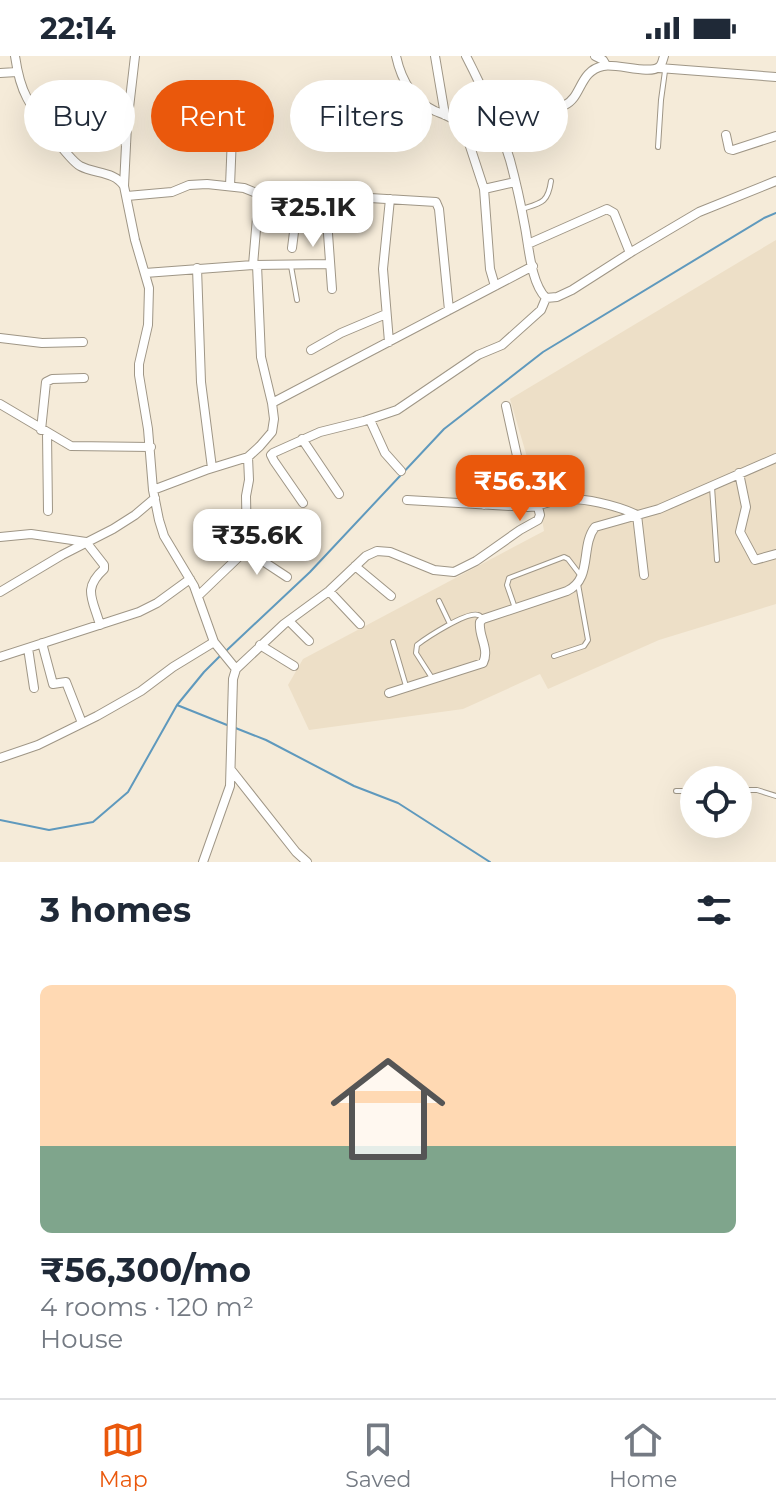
<!DOCTYPE html>
<meta charset="utf-8">
<style>
body{margin:0;font-family:Montserrat,sans-serif;background:#f6f6f7;color:#1f2937;height:100vh;display:flex;flex-direction:column;font-size:30px;white-space:nowrap}
*{box-sizing:border-box;margin:0}
p{font-size:26px;color:#747a83}
.icon{flex:none;width:44px;height:44px;fill:none;stroke:currentColor;stroke-width:2;stroke-linecap:round;stroke-linejoin:round}
.map{position:relative;height:806px;overflow:hidden}
.details{display:flex;flex-direction:column;background:#fff;flex:1}
.details>*{flex:none}
.banner{position:absolute;left:24px;top:24px;width:728px;height:72px;display:flex;gap:16px}
.fabs{position:absolute;left:680px;top:710px;display:grid;gap:16px}
.fabs a{display:grid;place-items:center;width:72px;height:72px;border-radius:50%;background:#fff;box-shadow:0 8px 32px #0002;font-size:40px}
.price{position:absolute;translate:-50% -68px;padding:0 18px;border-radius:16px;background:#fff;color:#222;font-size:26px;line-height:52px;filter:drop-shadow(0 2px 4px #0008)}
.price::after{content:'';position:absolute;left:50%;top:48px;width:24px;height:18px;margin-left:-12px;background:inherit;clip-path:polygon(0 0,100% 0,50% 100%)}
.price.active{background:#ea580c;color:#fff}
ul{padding:0;list-style:none}
li{display:grid;align-content:center;gap:16px;height:424px;padding:0 40px}
li+li{border-top:2px solid #e0e1e3}
li span{display:grid;place-items:center;height:248px;border-radius:12px;color:#555}
li>.icon{margin-inline-start:auto}
span .icon{width:144px;height:144px;fill:#fffc;stroke-width:1}
li b{font-size:34px}
h2{display:flex;justify-content:space-between;align-items:center;height:96px;padding:0 40px;font-size:34px}
.chip{padding:0 28px;border-radius:36px;background:#fff;box-shadow:0 8px 32px #0002;font-size:28px;line-height:72px}
.chip.active{background:#ea580c;color:#fff}
.status{display:flex;justify-content:space-between;align-items:center;height:56px;padding:0 40px;background:#fff;direction:ltr}
.status svg{height:22px;fill:currentColor}
.menu{display:flex;justify-content:space-around;align-items:center;height:112px;border-top:2px solid #e0e1e3;background:#fff;font-size:22px;color:#747a83}
.menu a{display:grid;justify-items:center;gap:4px}
.menu .active{color:#ea580c}
.map>svg:first-child{display:block}
.built{fill:#eddfc7}
.lines{fill:none;stroke-linecap:round;stroke-linejoin:round}
.stream{stroke:#5f99bd;stroke-width:2}
.service-casing{stroke:#9f9686;stroke-width:6}
.minor-casing{stroke:#9f9686;stroke-width:10}
.service{stroke:#fff;stroke-width:4}
.minor{stroke:#fff;stroke-width:8}
</style>
<div class="status"><b>22:14</b><svg viewBox="0 0 49 12"><path d="M0 12V9h3v3zM5 12V6h3v6zM10 12V3h3v9zM15 12V0h3v12zM26 1h20v11H26zM47 4h2v5h-2z"/></svg></div>
<div class="map">
<svg width="776" height="806" viewBox="0 0 776 806">
<rect width="100%" height="100%" fill="#f5ebd9"/>
<!-- built -->
<path class="built" d="M776,184V548L659,584L548,633L540,618L463,653L309,674L288,629L303,603L544,475L537,435L510,343Z"/>
<g class="lines">
<!-- stream -->
<path class="stream" d="M227,594L310,516L444,373L543,296L764,162L776,157
M177,649L227,669
M233,671L266,684L354,730L398,747L490,806
M0,764L49,774L93,766L128,736L177,649L204,616L222,598"/>
<!-- service casing -->
<g class="service-casing">
<path id="service" d="M658,91L661,44L665,15
M522,153C541,147 548,147 551,125
M291,210L297,244
M712,431L717,504
M439,545L450,568
M515,552L507,529L509,522L564,501L568,503L581,520
M393,586L406,630
M554,600L584,590L588,584L578,528
M432,622L416,597L417,589C426,582 467,555 478,559C480,559 482,562 483,563
M738,734H757L776,740
M676,735H694"/>
</g>
<!-- minor casing -->
<g class="minor-casing">
<path id="minor" d="M15,0C17,14 20,29 27,42C34,55 68,103 80,110C95,118 114,115 124,130L135,184L149,232L148,269L139,308V319L148,373L153,434L159,464L164,480L194,530L214,586L236,613
M396,0C401,23 412,44 435,55C447,60 458,63 465,75L484,133L490,213L495,230
M435,0L445,59
M466,0C483,33 499,68 510,104C516,126 521,149 525,171C529,192 531,227 546,242L557,241L572,234L633,195L699,156L776,125
M595,0L603,4L606,9
M659,12L776,21
M0,17L17,16
M91,58L126,87
M185,74L232,76
M726,79L729,93L733,94L776,80
M502,80L510,58C527,49 548,56 565,49C582,41 579,15 603,10C617,7 649,19 659,11C662,9 663,3 664,0
M124,130L127,69L135,0
M230,130L233,55
M484,133L515,126
M127,140L172,136L189,129L207,128L244,132L288,150L297,152L326,150L370,142L436,146L439,153L449,254
M326,150L332,233
M528,188L607,153L614,157L630,197
M292,192L297,152
M253,209L259,138
M197,212L201,326L212,412
M145,217L253,209L330,208
M0,282L42,287L83,286
M389,286L383,213L390,143
M311,294L341,277L386,258
M272,347L533,210
M0,348L71,390L151,391
M370,364L385,397L401,415
M41,374L46,326L52,323L84,322
M47,377L48,455
M302,383L339,438
M479,406L484,449
M739,417L746,451L740,476L755,504L776,498
M153,434L206,414L248,401L260,390L272,376L274,363L272,347L261,301L257,209
M407,444L528,451C539,451 548,445 560,444C580,440 619,450 637,459L644,519
M303,447L274,405L271,399L273,397L320,376L364,365L397,354L478,299L502,289L541,254L546,242
M0,481L31,478L86,486L104,509V513C82,533 93,543 100,569
M246,494L287,521
M355,510L391,540
M329,535L360,568
M0,536L62,499L113,473L135,459L155,442
M198,540L246,494L247,490L246,440L249,424L248,401
M289,565L309,585
M42,587L53,628L66,626L82,667
M260,589L294,610
M28,592L34,632
M0,601L139,556L157,547L190,523
M389,637L483,607C490,593 478,580 480,566L483,563L567,535C593,523 580,490 595,471L659,453L776,402
M0,702L38,689L97,660L141,635L173,611L214,586
M232,715L296,796L307,806
M203,806L230,730L233,623L236,613L284,568L329,535L366,500L377,495L390,496L434,514L454,516L476,505L520,474L538,464L540,459L538,451L519,409L506,350"/>
</g>
<!-- service -->
<use href="#service" class="service"/>
<!-- minor -->
<use href="#minor" class="minor"/>
</g>
</svg>
<div class="fabs">
<a><svg class="icon" aria-label="locate" viewBox="0 0 24 24"><circle cx="12" cy="12" r="6"/><path d="M12 2v4M12 18v4M2 12h4M18 12h4"/></svg></a>
</div>
<b class="price" style="left:313px;top:193px">₹25.1K</b>
<b class="price active" style="left:520px;top:467px">₹56.3K</b>
<b class="price" style="left:257px;top:521px">₹35.6K</b>
<div class="banner">
<a class="chip">Buy</a>
<a class="chip active">Rent</a>
<a class="chip">Filters</a>
<a class="chip">New</a>
</div>
</div>
<section class="details">
<h2>3 homes<svg class="icon" aria-label="filters" viewBox="0 0 24 24"><path d="M4 7h16M4 17h16"/><circle cx="9" cy="7" r="2"/><circle cx="15" cy="17" r="2"/></svg></h2>
<ul>
<li><span style="background:linear-gradient(#ffd9b3 65%,#7fa58c 0)"><svg class="icon" aria-label="home" viewBox="0 0 24 24"><path d="M3 11l9-7 9 7M6 9v11h12V9"/></svg></span><div><b>₹56,300/mo</b><p>4 rooms · 120 m²</p><p>House</p></div></li>
</ul>
</section>
<nav class="menu">
<a class="active"><svg class="icon" aria-label="map" viewBox="0 0 24 24"><path d="M3 6l6-2 6 2 6-2v14l-6 2-6-2-6 2zM9 4v14M15 6v14"/></svg>Map</a>
<a><svg class="icon" aria-label="saved" viewBox="0 0 24 24"><path d="M7 4h10v16l-5-4-5 4z"/></svg>Saved</a>
<a><svg class="icon" aria-label="home" viewBox="0 0 24 24"><path d="M3 11l9-7 9 7M6 9v11h12V9"/></svg>Home</a>
</nav>
